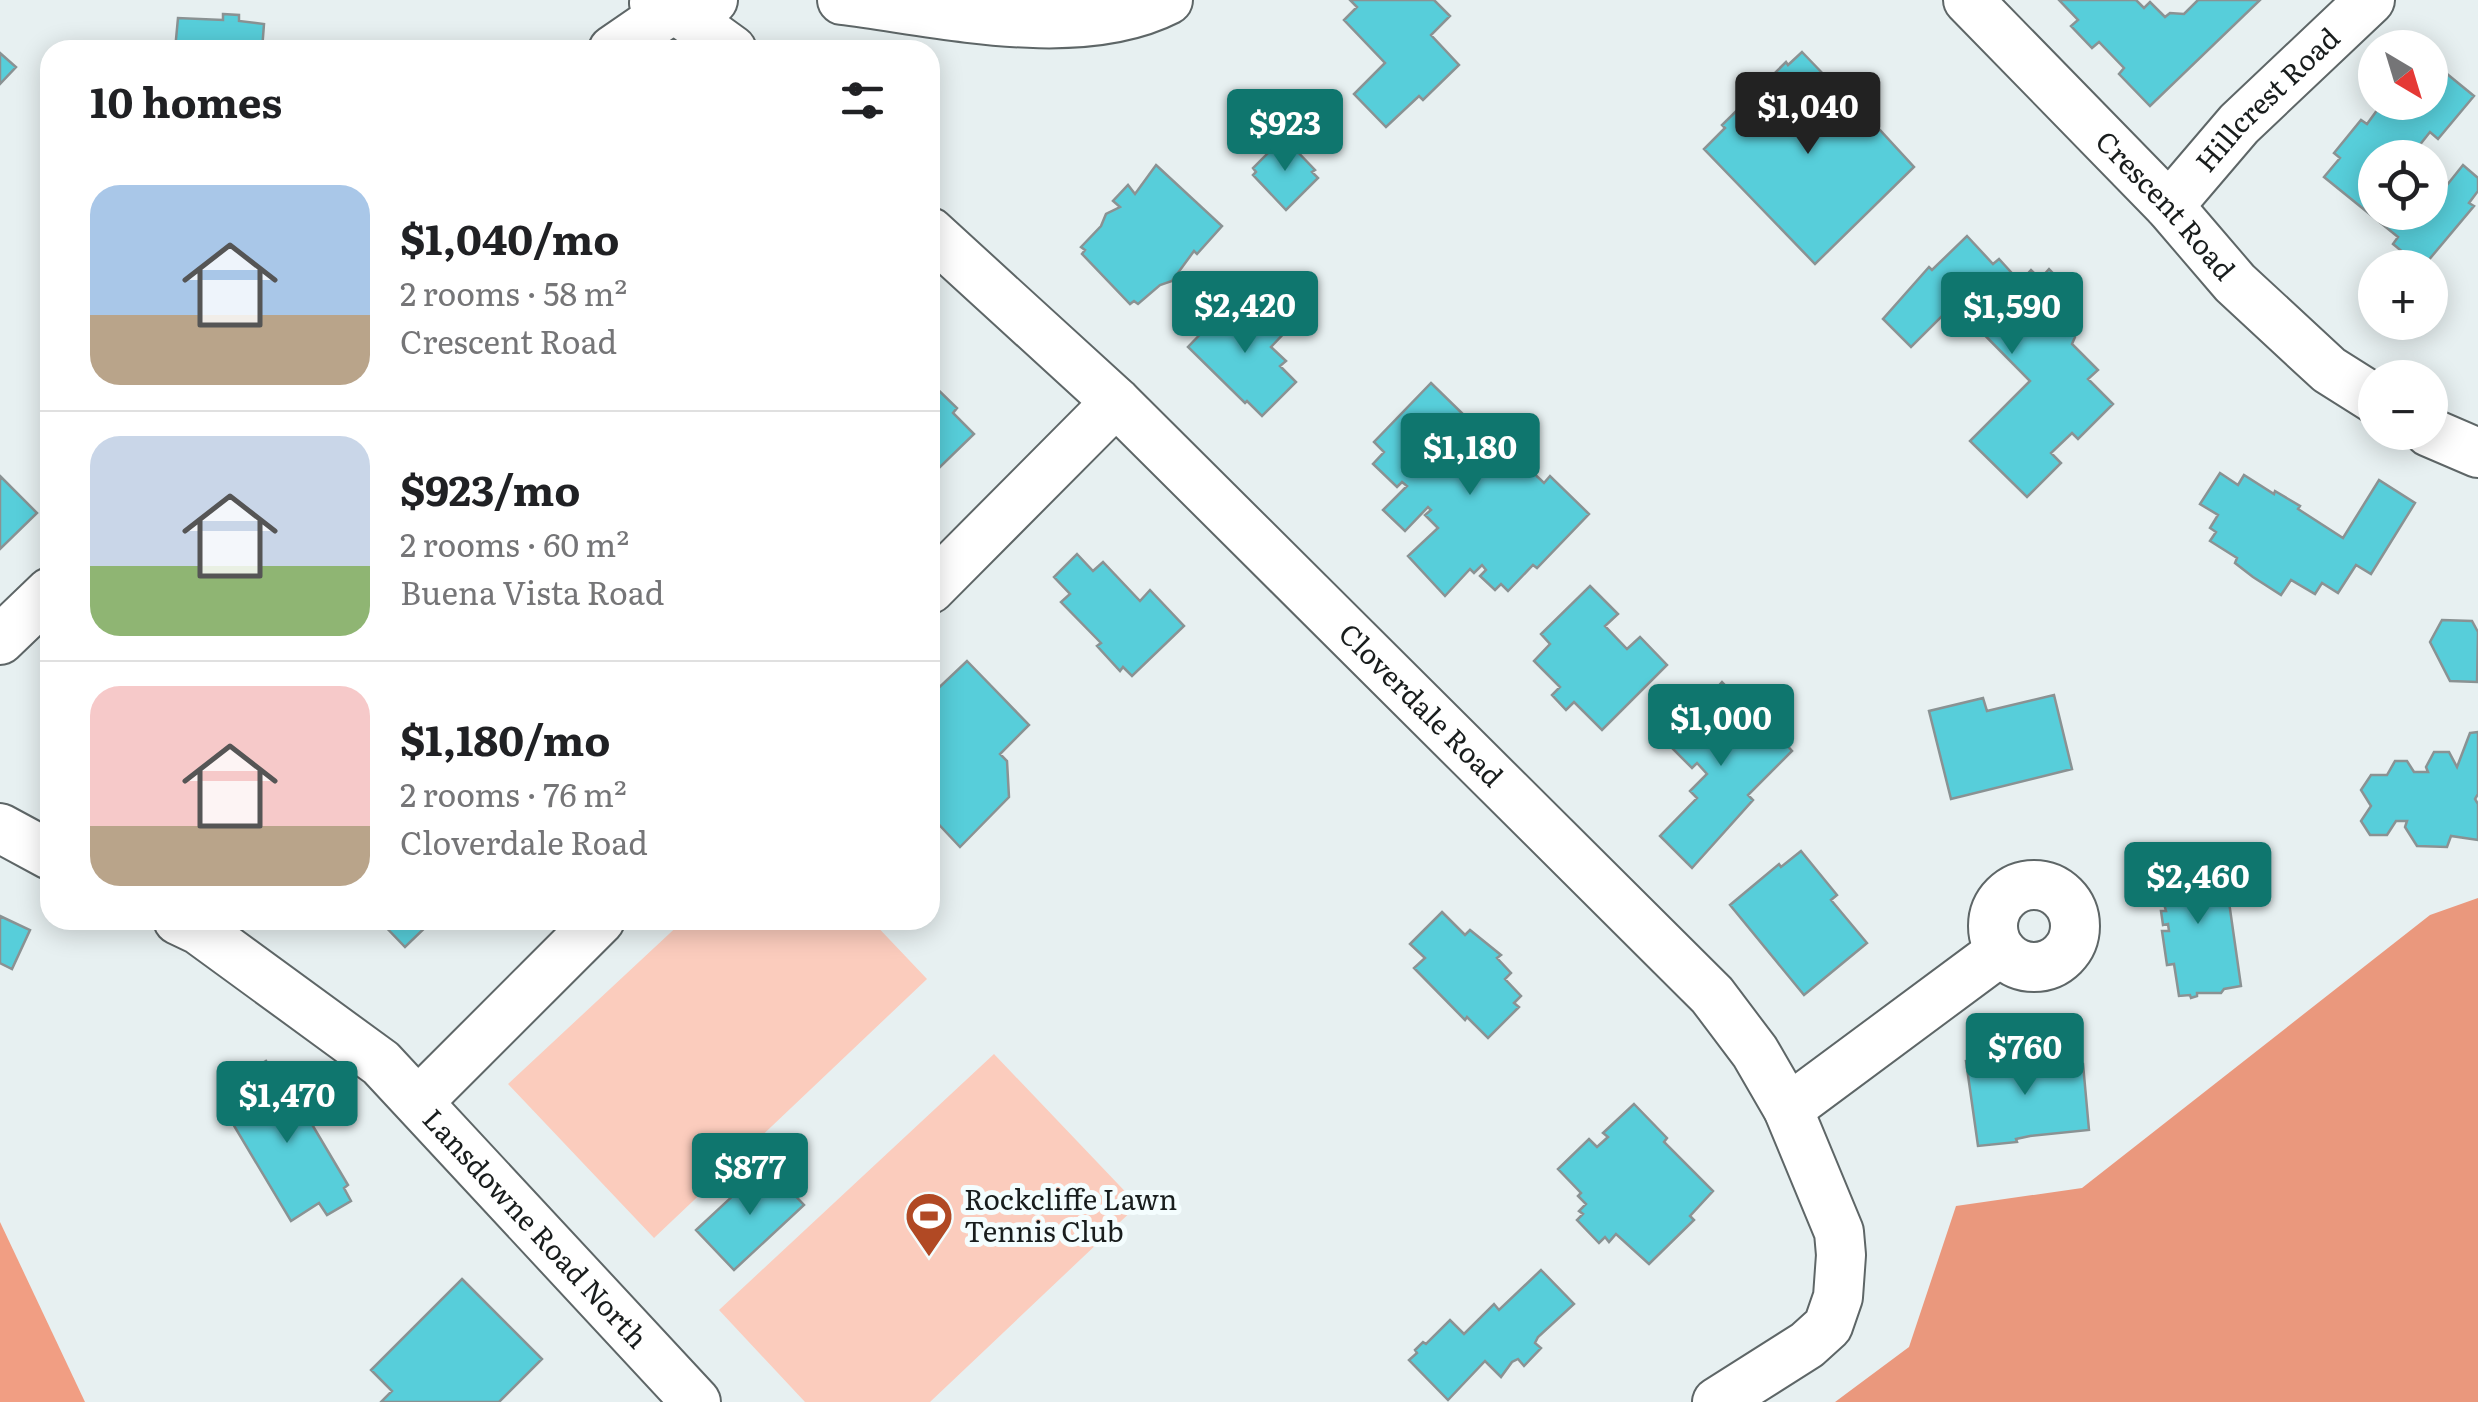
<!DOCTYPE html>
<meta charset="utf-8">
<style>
body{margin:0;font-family:Literata,serif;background:#f2f2f2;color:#202124;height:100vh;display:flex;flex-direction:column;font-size:38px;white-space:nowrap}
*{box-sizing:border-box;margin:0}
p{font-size:32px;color:#757577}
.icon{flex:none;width:55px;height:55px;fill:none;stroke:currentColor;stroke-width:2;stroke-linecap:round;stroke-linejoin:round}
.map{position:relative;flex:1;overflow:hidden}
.sheet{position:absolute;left:40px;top:40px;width:900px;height:890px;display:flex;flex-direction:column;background:#fff;border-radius:30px;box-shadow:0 5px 25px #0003}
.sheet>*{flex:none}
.needle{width:65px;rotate:142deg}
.fabs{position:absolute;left:2358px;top:30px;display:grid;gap:20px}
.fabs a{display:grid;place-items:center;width:90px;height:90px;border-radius:50%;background:#fff;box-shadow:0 5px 25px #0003;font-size:50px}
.price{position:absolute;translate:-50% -85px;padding:0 22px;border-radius:10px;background:#0f766e;color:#fff;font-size:32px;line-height:65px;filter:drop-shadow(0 2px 5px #0008)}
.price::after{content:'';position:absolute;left:50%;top:60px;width:30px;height:22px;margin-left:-15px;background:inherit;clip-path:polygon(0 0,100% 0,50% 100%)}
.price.on{background:#222;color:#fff}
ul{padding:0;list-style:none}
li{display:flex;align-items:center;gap:30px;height:250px;padding:0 50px}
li+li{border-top:2px solid #e0e0e0}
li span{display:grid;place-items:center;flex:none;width:280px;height:200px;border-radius:30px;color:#555}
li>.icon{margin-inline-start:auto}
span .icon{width:120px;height:120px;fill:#fffc;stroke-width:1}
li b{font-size:42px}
h2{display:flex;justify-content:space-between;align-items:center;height:120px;padding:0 50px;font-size:42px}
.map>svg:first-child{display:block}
.green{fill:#fbccbd}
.forest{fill:#ea987d}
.water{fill:#f19e83}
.building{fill:#57ceda;stroke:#8a9293;stroke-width:2.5}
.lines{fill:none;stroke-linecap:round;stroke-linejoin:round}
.minor-casing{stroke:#5e6667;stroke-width:52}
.minor{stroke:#fff;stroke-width:48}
.labels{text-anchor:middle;stroke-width:10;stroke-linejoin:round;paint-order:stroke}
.street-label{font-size:28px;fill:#191d1d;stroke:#f4fdfe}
.poi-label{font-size:28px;fill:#191d1d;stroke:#f4fdfe;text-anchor:start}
</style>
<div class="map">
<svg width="2478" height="1402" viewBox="0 0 2478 1402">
<rect width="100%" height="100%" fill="#e7f0f1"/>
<!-- green -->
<path class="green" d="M684,920H871L927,979L654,1238L508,1084Z
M994,1054L1138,1205L930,1402H805L719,1310Z"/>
<!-- forest -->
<path class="forest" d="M2478,898V1402H1835L1909,1347L1956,1206L2082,1188L2430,915Z"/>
<!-- water -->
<path class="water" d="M0,1222L85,1402H0Z"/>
<!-- building -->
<path class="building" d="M1350,0H1434L1450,16L1431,35L1459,65L1423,100L1419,96L1386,127L1354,94L1385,63L1344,20L1357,7Z
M2059,0H2136L2144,8L2150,2L2165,17L2170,13L2184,14L2198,0H2260L2150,106L2119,74L2124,68L2099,42L2092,48L2071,26L2078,20Z
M223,14L239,15V21L264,24L262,50H175L178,18L223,20Z
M1802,52L1829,80L1832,78L1914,167L1815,264L1704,149L1725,128L1722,125L1786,62L1788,65Z
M0,53L16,67L0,84Z
M2441,69L2474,96L2438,139L2430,132L2411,156L2413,158H2375V212H2430V171L2447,185L2463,165L2478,178V191L2469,203L2474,206L2422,268L2393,244L2398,237L2324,177L2340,158L2334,153L2361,120L2367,124L2383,102H2430V82Z
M1281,140L1290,148L1292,146L1315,170L1312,172L1318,178L1286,210L1253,175L1256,172L1253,168Z
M1156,165L1222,226L1197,254L1194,251L1172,281L1160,285L1138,304L1134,301L1130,304L1082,254L1085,250L1081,247L1101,226L1106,214L1120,207L1113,201L1128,185L1135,194Z
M1967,236L1993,264L1999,259L2020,282L2031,270L2040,279L2049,269L2067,288L2058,297L2066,305L2054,317L2075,337L2072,344L2098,370L2088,379L2113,404L2078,439L2072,433L2051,453L2061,463L2027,497L1970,441L2030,381L1954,304L1911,347L1883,319L1929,267L1932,270Z
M1236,297L1266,327L1276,316L1289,328L1271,347L1286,361L1280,366L1296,382L1262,416L1247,401L1245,403L1188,347Z
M930,382L957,408L953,413L974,434L938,469L930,464Z
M1431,383L1466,417V428L1460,434L1478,452L1487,442L1500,441L1544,483L1550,476L1589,514L1537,568L1533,565L1508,591L1501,584L1495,590L1480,576L1486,570L1482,565L1474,573L1470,569L1445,596L1408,556L1438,528L1425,515L1431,510L1428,507L1405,531L1383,510L1407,486L1402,482L1397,487L1373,464L1384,452L1374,442Z
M2220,473L2238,485L2244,475L2274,494L2275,491L2300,506L2298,509L2343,538L2379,480L2415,503L2371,574L2356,565L2338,593L2322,583L2315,594L2291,580L2281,595L2253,577L2235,563L2237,558L2210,541L2216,532L2210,528L2218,515L2200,504Z
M0,476L37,513L0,549Z
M1077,554L1093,571L1103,562L1140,601L1150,590L1184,626L1132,676L1123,667L1120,671L1097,646L1101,643L1061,602L1070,594L1054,577Z
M1590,586L1618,614L1605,626L1627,649L1640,637L1667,665L1602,730L1574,702L1566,710L1552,695L1560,687L1534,661L1550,644L1541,634Z
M2442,620L2472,621L2478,632L2477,682L2450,681L2430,642Z
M967,661L1029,725L1000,754L1007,761L1009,797L960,847L930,815V696Z
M1722,682L1747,708L1750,704L1792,751L1748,795L1753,800L1692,868L1660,836L1697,798L1690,791L1707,774L1697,763L1692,768L1667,743Z
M2054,695L2072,769L1951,799L1929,711L1983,698L1987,711Z
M2470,733L2478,732V794L2475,799L2478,804V840L2451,836L2447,847L2417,846L2405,827L2407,821H2396L2387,835H2370L2361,821L2371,806L2361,790L2371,775H2387L2395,761H2407L2414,772H2428L2426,767L2434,752H2449L2457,767Z
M1801,851L1837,895L1831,900L1867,943L1804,995L1730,905L1779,864L1781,867Z
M2197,860L2198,864L2223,860L2241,986L2224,989L2221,993H2197V996L2191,998L2190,995L2179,996L2174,964L2167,965L2162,931H2169L2168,924L2163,925L2161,911H2166L2164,904L2155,905L2150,871Z
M1442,912L1465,935L1470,930L1501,955L1497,958L1511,973L1505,979L1521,996L1514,1003L1519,1007L1488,1038L1467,1017L1465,1020L1414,968L1425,958L1410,944Z
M0,916L30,930L12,969L0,963Z
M379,920H433L405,947Z
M2039,1052L2040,1068L2083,1064L2089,1130L2030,1136L2016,1139L2017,1142L1978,1146L1966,1061Z
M266,1061L279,1082L285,1079L348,1185L344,1188L351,1201L327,1215L319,1203L291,1221L227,1114L253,1099L239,1077Z
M1634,1104L1667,1138L1664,1142L1713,1191L1690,1216L1694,1220L1649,1264L1616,1234L1609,1242L1605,1237L1599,1243L1577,1220L1583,1214L1579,1211L1586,1204L1578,1196L1581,1193L1558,1169L1589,1139L1597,1147L1608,1137L1603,1133Z
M766,1165L804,1205L734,1270L696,1230Z
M1541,1270L1574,1304L1538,1337L1535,1343L1541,1348L1524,1366L1518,1359L1512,1362L1501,1377L1485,1361L1448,1400L1409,1360L1417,1353L1415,1350L1423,1342L1426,1344L1450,1320L1464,1334L1494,1304L1499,1310Z
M462,1279L542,1359L499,1402H381L392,1391L371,1370Z"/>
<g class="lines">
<!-- minor casing -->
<g class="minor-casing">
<g id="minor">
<path d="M842,0C940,12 1078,46 1168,0"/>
<path id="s1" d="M1968,0L2169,206L2235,283L2329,370L2375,399"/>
<path d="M654,3L674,8L732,50"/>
<path d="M613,50L674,8L713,0"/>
<path id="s2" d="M2169,206L2239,124L2370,0"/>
<path id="s3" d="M930,232L1116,402L1712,995L1755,1052L1788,1109L1839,1232L1841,1255L1838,1297L1828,1326L1807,1345L1717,1402"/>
<path d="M2429,432L2478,453"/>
<path d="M930,589L1116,402"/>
<path d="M0,640L50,592"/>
<path d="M0,828L50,855"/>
<circle cx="2034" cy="926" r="41"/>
<path id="s4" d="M178,920L199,930L381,1063L696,1402"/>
<path d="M419,1101L600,920"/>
<path d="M1788,1109L2001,951"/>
</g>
</g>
<!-- minor -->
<use href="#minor" class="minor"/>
</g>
<!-- icons -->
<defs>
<g id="stadium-pin" transform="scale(2.5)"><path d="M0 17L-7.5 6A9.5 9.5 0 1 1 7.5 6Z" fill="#b14924" stroke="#f4fdfe"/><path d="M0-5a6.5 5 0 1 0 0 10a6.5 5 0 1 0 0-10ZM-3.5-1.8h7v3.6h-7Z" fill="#fff"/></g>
</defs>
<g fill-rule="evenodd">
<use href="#stadium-pin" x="929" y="1216"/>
</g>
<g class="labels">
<!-- street labels -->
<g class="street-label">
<text dy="10" stroke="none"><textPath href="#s2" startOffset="145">Hillcrest Road</textPath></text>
<text dy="10" stroke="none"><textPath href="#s1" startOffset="285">Crescent Road</textPath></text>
<text dy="10" stroke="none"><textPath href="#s3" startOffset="682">Cloverdale Road</textPath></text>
<text dy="10" stroke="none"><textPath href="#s4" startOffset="475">Lansdowne Road North</textPath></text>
</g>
<!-- poi labels -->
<g class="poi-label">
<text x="964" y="1210">Rockcliffe Lawn<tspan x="964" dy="32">Tennis Club</tspan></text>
</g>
</g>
</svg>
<div class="fabs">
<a><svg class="needle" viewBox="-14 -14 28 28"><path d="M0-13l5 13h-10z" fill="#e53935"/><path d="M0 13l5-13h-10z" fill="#757577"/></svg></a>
<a><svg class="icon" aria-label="locate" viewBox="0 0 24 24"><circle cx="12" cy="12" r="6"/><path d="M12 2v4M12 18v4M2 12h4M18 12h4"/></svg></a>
<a>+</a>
<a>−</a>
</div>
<b class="price on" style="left:1808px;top:157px">$1,040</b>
<b class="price" style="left:1285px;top:174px">$923</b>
<b class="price" style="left:1245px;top:356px">$2,420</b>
<b class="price" style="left:2012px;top:357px">$1,590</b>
<b class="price" style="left:1470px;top:498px">$1,180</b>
<b class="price" style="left:1721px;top:769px">$1,000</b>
<b class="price" style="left:2198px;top:927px">$2,460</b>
<b class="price" style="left:2025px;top:1098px">$760</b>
<b class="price" style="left:287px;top:1146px">$1,470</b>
<b class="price" style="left:750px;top:1218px">$877</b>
<section class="sheet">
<h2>10 homes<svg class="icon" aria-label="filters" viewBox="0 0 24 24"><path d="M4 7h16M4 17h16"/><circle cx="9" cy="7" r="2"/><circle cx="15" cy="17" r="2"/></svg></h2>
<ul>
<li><span style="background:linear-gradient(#a9c7e8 65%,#b9a48a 0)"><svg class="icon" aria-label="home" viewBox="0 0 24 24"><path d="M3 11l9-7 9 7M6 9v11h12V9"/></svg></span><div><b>$1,040/mo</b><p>2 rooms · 58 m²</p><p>Crescent Road</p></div></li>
<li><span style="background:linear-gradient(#c9d6e8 65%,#8fb573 0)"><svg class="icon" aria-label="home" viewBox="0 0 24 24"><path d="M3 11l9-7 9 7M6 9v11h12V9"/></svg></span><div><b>$923/mo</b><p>2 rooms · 60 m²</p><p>Buena Vista Road</p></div></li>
<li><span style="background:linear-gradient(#f6c9c9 70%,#b9a48a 0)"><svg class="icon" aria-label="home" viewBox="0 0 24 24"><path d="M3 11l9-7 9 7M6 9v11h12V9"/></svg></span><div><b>$1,180/mo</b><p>2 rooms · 76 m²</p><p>Cloverdale Road</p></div></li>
</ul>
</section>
</div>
